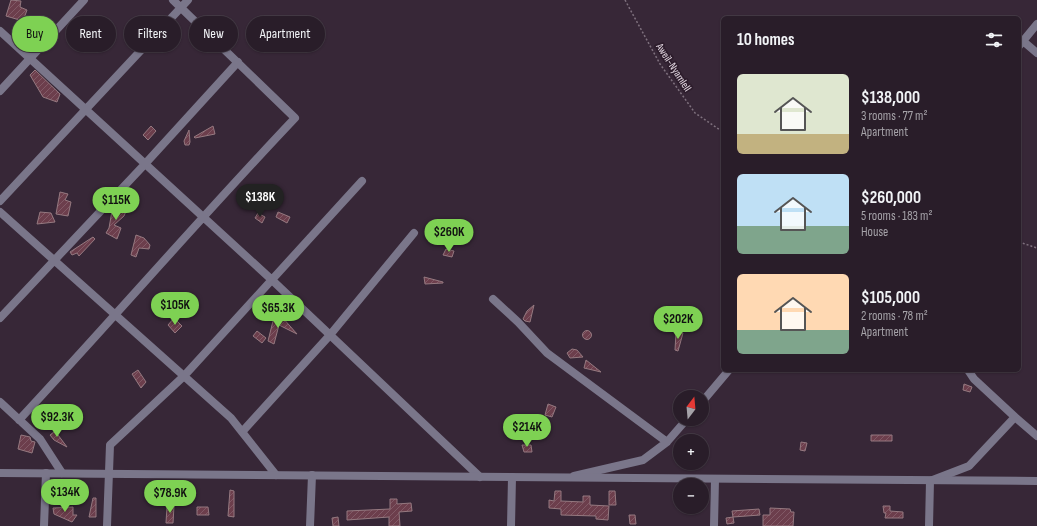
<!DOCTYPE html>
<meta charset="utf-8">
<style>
body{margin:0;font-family:"Sofia Sans Condensed",sans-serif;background:#352a35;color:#f1f3f6;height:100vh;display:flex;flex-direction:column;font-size:15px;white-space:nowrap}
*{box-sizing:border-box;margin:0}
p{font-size:13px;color:#a5a2a8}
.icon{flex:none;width:22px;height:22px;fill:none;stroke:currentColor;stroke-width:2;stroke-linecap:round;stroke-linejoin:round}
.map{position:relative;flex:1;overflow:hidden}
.sheet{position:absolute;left:721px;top:16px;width:300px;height:356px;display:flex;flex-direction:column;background:#291d29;border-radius:6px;box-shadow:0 1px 3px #0004,0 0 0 1px #453b46}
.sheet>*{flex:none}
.banner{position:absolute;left:12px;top:16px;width:380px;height:36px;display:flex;gap:8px}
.needle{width:26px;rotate:16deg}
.buttons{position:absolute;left:673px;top:390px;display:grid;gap:8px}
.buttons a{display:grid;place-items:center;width:36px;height:36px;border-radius:50%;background:#291d29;box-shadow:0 1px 3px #0004,0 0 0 1px #453b46;font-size:20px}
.price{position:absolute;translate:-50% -34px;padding:0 9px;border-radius:14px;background:#7ed153;color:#111;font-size:13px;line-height:26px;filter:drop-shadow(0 1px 2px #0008)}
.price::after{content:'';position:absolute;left:50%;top:24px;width:12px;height:9px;margin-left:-6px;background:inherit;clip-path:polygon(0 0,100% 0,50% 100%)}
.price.active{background:#222;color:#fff}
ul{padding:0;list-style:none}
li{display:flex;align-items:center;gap:12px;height:100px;padding:0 16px}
li span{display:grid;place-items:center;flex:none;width:112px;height:80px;border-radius:6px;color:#555}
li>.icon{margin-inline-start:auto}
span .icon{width:48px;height:48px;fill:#fffc;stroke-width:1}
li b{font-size:17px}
h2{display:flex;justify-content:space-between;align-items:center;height:48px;padding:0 16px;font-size:17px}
.pill{padding:0 14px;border-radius:18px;background:#291d29;box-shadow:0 1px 3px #0004,0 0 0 1px #453b46;font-size:14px;line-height:36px}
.pill.active{background:#7ed153;color:#111}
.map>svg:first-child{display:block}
.building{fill:url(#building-hatch);stroke:#957980}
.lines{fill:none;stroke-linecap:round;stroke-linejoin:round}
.path{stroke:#7f717e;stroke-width:1.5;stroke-dasharray:2 2;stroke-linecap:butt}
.minor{stroke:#7a768a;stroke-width:8}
.tertiary{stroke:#7a768a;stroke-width:8}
.labels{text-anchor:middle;stroke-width:3.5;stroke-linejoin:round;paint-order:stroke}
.street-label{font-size:11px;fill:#e2d7e1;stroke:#2d1d2c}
</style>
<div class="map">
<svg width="1037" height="526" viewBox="0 0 1037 526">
<defs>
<pattern id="building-hatch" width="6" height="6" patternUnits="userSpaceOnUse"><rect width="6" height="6" fill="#6c3e4c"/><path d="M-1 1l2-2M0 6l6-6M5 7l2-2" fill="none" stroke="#815966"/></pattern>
</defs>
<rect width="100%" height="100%" fill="#372737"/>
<!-- building -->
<path class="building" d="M11,0L21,1L20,7L27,10L23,21L6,16Z
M35,70L60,94L57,102L43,97L30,75Z
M151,126L156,131L148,140L143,135Z
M213,126L215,134L195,138L194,137Z
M189,130L190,142L189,145H185L184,141Z
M60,192L68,194L65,200L71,202L68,216L56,214Z
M114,205L127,209L124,216L114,225L121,228L117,239L106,233L109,228L112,211L109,210Z
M40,212L51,213L55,222L37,224Z
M278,212L290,217L287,223L276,217Z
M258,213L265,217L262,223L255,218Z
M136,235L144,238L150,245L149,249L139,248L136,257L131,255Z
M93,237L95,239L79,256L77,253L72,255L70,252Z
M446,249L454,251L452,257L443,255Z
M424,277L443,282V283L425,284Z
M534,305L530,322L525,321L523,319L527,311Z
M282,317L297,334L279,325L274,344L268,341L273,321L277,322Z
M174,318L182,326L175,333L168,325Z
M582.5 335a4.5 4.5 0 1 1 9 0a4.5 4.5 0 1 1-9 0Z
M257,331L266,338L262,343L253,336Z
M676,332L683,333L678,351L675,350Z
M572,349L577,350L583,357L570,358L567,353Z
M586,360L601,372L584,368Z
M138,370L146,382L141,388L132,374Z
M964,384L972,387L970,392L963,390Z
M548,404L556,407L552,417L545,415Z
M55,431L67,447L54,440L50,435Z
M21,435L30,437L31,441L35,442L32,453L18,449Z
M871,435H892V441H871Z
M801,442L807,443L805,451L800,450Z
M522,445H531L532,452H524Z
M230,490L234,491V517L228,516Z
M555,491H561V501L583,502V496H590V505L609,506L608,520L596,519V516L561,515V509L549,508V500L554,501Z
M609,491H615L616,505H609Z
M93,498H96V517H89Z
M390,499H397V504L411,503L412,511L399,512L400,526H389V517L347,520V511L390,509Z
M167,506H174L173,523H166Z
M883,506H890V511L903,512V518H885L886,513H884Z
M73,507V515H77L72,522L54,514L53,508Z
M197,507H208L209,515H197Z
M770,508L790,509L791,512H794L793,526H763V515H770Z
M759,509L760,515L733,517L734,523L727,524L726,518L733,517L732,511Z
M629,515H635L636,524H630Z
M338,517L339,526H333L332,518Z"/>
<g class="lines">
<!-- path -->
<path class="path" d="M625,0L660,64L695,113L723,132
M1019,242L1037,248"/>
<!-- minor -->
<path class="minor" d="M0,31L272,280L480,477
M1023,41L1037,53
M1019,46L1037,24
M0,91L84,0
M0,201L188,0
M0,212L231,418L276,475
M493,299L518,322L547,353L667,442L643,460L574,476
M0,318L145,164L238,62
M0,402L40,439L62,473
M702,402L729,370
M1015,417L1037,436
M19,420C112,320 201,217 295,118L173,0
M242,432L330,335L414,233
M667,442L687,419
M44,526L46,473
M107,526L110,445L184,376L362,181
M310,526L312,475
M511,526L512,477
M714,526L715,479
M929,526L930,481L969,466L1015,417L974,379L968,370"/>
<!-- tertiary -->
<path class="tertiary" d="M0,473L1037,481"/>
</g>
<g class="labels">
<!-- street labels -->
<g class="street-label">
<text transform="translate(674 67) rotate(57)" y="4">Aweil-Nyamlell</text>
</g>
</g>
</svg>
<div class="buttons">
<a><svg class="needle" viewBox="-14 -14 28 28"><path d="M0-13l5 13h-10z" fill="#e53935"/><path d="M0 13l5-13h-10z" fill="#a5a2a8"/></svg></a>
<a>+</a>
<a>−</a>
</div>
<b class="price active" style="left:260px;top:218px">$138K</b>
<b class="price" style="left:116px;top:221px">$115K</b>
<b class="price" style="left:449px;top:253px">$260K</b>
<b class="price" style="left:175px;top:326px">$105K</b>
<b class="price" style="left:278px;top:329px">$65.3K</b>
<b class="price" style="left:678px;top:340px">$202K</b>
<b class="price" style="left:57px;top:438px">$92.3K</b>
<b class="price" style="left:527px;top:448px">$214K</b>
<b class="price" style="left:65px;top:513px">$134K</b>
<b class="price" style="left:170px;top:514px">$78.9K</b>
<div class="banner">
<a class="pill active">Buy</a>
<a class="pill">Rent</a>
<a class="pill">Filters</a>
<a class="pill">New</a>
<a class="pill">Apartment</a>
</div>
<section class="sheet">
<h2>10 homes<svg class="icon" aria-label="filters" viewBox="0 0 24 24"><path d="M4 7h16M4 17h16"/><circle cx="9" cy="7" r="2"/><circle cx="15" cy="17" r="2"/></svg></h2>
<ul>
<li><span style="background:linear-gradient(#dfe7d0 75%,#c2b280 0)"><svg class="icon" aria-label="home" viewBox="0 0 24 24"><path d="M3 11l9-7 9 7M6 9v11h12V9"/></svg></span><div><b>$138,000</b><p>3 rooms · 77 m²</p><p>Apartment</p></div></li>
<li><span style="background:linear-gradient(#bfe0f5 65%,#7fa58c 0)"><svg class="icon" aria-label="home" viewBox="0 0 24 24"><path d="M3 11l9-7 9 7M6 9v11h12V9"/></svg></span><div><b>$260,000</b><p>5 rooms · 183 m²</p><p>House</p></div></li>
<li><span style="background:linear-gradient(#ffd9b3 70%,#7fa58c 0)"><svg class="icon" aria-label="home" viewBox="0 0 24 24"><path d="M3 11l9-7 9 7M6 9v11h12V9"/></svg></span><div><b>$105,000</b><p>2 rooms · 78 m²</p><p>Apartment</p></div></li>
</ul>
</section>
</div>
